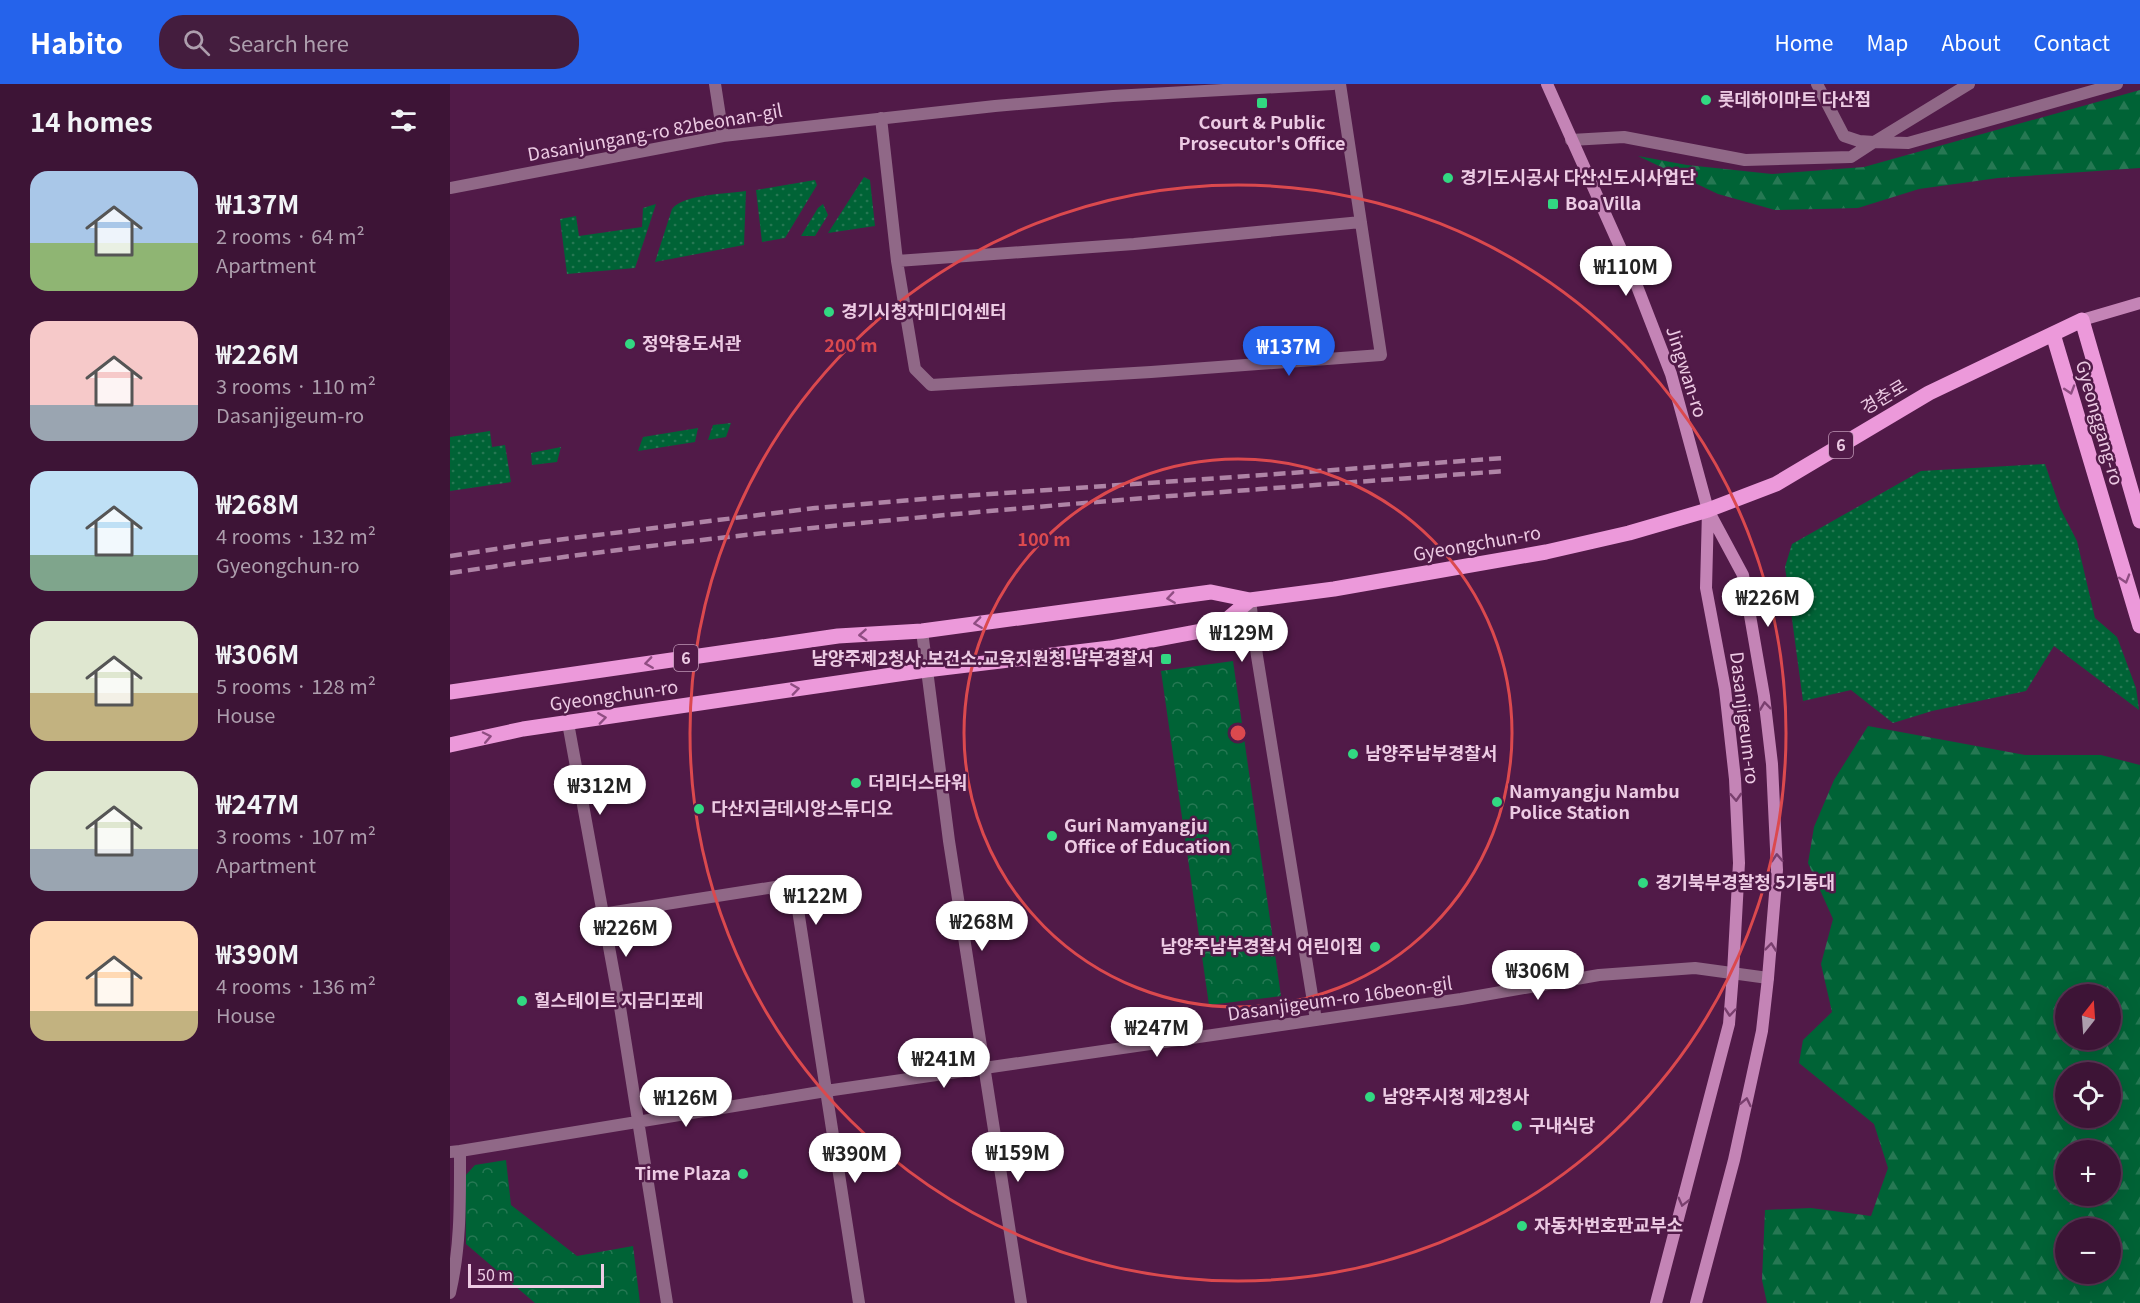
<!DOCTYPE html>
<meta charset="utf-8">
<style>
body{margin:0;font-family:Georgia,"Noto Sans KR",serif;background:#441d3e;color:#f1f3f6;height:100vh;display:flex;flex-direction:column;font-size:22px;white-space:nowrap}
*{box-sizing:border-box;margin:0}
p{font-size:20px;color:#ad9ead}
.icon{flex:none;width:33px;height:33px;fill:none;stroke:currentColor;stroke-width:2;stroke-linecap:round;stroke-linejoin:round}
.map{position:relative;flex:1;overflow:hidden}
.details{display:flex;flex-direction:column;background:#3d1436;width:450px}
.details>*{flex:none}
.needle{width:39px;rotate:17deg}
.fabs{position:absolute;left:1605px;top:900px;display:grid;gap:12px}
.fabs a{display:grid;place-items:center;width:66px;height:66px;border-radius:50%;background:#3d1436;box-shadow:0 6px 24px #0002,0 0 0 2px #563351;font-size:30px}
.scale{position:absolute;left:18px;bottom:15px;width:136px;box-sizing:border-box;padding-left:6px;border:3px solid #edcbe4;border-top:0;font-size:16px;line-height:21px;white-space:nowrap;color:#edcbe4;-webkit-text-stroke:4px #511a48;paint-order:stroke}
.price{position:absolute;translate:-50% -51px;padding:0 14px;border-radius:21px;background:#fff;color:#222;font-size:20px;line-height:39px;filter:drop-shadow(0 2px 3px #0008)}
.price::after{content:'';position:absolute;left:50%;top:36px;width:18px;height:14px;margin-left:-9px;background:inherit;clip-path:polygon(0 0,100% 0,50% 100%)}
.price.active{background:#2563eb;color:#fff}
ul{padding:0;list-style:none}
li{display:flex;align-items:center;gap:18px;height:150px;padding:0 30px}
li span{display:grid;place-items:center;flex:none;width:168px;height:120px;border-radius:18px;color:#555}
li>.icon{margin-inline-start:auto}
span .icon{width:72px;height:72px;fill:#fffc;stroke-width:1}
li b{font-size:26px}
h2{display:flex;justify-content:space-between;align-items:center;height:72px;padding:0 30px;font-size:26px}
header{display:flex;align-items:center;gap:36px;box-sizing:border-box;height:84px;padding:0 30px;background:#2563eb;color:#fff}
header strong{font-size:28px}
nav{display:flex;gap:33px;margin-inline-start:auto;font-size:21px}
.search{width:420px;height:54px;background:#441d3e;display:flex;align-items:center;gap:15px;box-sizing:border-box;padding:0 21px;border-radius:24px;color:#ad9ead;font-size:22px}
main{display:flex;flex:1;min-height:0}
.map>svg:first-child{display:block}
.grass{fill:url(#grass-dots)}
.forest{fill:url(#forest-firs);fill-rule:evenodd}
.park{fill:url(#park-crowns)}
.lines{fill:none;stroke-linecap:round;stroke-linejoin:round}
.street{stroke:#906887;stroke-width:12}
.secondary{stroke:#c484b6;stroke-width:12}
.primary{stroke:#ec99da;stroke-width:15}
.rail{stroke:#af84a6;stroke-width:4.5;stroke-dasharray:12 6;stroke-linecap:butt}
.oneway{stroke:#8f4d82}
.oneway2{stroke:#793f6e}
.ring{fill:none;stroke:#db494e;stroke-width:3}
.poi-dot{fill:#32d882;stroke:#511a48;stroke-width:2}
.labels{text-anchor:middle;stroke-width:5;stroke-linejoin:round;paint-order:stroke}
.shield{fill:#511a48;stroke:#be96b5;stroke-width:1.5}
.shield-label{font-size:16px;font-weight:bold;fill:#edcbe4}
.poi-label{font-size:18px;font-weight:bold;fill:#edcbe4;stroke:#511a48;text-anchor:start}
.street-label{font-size:18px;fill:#edcbe4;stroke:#511a48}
.centre{fill:#db494e;stroke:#511a48;stroke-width:3}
.ring-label{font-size:18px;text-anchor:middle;font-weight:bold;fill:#db494e;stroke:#511a48;stroke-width:5;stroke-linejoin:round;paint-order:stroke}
</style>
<header>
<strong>Habito</strong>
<div class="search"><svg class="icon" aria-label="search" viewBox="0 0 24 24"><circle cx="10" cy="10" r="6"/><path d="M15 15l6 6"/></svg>Search here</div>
<nav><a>Home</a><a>Map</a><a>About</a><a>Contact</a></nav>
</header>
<main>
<section class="details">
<h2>14 homes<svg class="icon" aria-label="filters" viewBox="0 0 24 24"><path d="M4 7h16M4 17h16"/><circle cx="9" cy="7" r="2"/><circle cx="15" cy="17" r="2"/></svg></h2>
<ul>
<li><span style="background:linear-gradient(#a9c7e8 60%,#8fb573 0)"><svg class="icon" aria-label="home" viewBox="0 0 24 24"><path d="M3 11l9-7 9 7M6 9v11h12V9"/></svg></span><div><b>₩137M</b><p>2 rooms · 64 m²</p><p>Apartment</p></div></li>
<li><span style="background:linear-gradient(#f6c9c9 70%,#9aa5b1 0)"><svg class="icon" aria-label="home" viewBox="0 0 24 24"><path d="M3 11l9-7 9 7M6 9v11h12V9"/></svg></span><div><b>₩226M</b><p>3 rooms · 110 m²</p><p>Dasanjigeum-ro</p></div></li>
<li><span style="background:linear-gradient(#bfe0f5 70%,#7fa58c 0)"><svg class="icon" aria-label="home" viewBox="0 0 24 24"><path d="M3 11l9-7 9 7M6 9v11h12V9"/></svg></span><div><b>₩268M</b><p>4 rooms · 132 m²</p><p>Gyeongchun-ro</p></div></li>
<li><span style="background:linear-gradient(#dfe7d0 60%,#c2b280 0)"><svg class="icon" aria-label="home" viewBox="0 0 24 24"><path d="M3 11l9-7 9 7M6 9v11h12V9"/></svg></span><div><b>₩306M</b><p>5 rooms · 128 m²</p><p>House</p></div></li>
<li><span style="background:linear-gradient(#dfe7d0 65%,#9aa5b1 0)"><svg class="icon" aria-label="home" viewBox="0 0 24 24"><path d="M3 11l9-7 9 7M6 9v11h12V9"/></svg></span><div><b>₩247M</b><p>3 rooms · 107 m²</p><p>Apartment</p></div></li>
<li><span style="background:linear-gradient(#ffd9b3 75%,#c2b280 0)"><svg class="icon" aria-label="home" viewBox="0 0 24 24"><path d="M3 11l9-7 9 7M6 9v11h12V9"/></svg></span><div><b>₩390M</b><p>4 rooms · 136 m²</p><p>House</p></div></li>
</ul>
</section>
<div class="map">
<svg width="1690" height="1219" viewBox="0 0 1690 1219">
<defs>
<pattern id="grass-dots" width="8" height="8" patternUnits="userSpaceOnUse" patternTransform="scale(1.5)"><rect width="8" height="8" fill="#006336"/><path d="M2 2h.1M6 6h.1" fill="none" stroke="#267853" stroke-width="1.8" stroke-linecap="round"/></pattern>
<pattern id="forest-firs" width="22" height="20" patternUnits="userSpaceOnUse" patternTransform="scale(1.5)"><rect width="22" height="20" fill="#006336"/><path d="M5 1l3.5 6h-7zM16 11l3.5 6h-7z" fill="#267853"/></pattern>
<pattern id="park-crowns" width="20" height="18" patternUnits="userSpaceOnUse" patternTransform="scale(1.5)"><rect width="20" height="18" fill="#006336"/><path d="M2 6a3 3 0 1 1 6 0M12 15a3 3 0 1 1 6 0" fill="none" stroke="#267853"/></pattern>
</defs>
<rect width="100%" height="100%" fill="#511a48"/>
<!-- grass -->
<path class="grass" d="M414,93L420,96L425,142L378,149Z
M365,96L367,101L335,154L312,158L306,106Z
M296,107L294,161L205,178L222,125C234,110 276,110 296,107Z
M206,120L185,184L117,190L110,135L126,132L129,152L192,143L193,124Z
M373,120L378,131L365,152H351L368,124Z
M281,339L276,353L258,356L263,341Z
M248,344L245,358L188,367L193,353Z
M40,347L42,363L55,361L61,398L0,407V353Z
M111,363L107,378L82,381L81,369Z
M1595,380L1610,424L1627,457L1645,534L1667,553L1686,604L1689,626L1604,562L1576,607L1482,627L1443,639L1401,606L1353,617L1335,483L1342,460L1471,387Z"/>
<!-- forest -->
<path class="forest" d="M1690,6V84L1548,94L1469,105L1408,124L1325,126L1268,110L1188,72L1237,81L1322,90L1414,83Z
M1418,642L1575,671H1651L1690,681V1219H1317L1312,1196L1315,1126L1361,1124L1421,1132L1438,1084L1424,1040L1349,979L1353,956L1382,928L1371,880L1383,835L1358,779L1364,743L1384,696ZM1616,910H1660V956H1616ZM1616,988H1660V1034H1616ZM1616,1066H1660V1112H1616ZM1616,1144H1660V1190H1616Z"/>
<!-- park -->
<path class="park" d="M783,577L831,912L759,921L711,587Z
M56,1076L61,1121L127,1172L183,1162L190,1219H85L16,1160L15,1092L25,1081Z"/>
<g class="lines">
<!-- street -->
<path class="street" d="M265,0L273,52
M1367,0L1394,52L1409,57L1424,58L1519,0
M431,34L447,177L465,285L481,301L701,288L931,271L890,0
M1121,56L1174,53L1295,76L1401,73L1424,58L1458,59L1667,0
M0,104L273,52L545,22L663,12L883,0
M447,177L684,160L911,138
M800,516L807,572L866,936
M472,547L499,757L571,1219
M118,639L170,923L217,1219
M152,830L344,800L409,1219
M10,1067L376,1007L1011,915L1149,891L1245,884L1318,894
M0,1068L10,1067C10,1115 11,1162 0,1209"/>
<!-- secondary -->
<path class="secondary" d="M1097,0L1183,192L1221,290L1258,426L1293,491L1314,612L1322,680L1327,786L1318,894L1312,947L1284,1076L1246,1219
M1632,236L1690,219
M1206,1219L1279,940L1283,889L1289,779L1285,695L1275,605L1256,504L1258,427"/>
<!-- primary -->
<path class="primary" d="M1603,250L1690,542
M0,608L388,552L472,547L761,508L800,516L884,505L1096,468L1179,449L1258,426L1326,400L1479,309L1632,236L1690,437
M0,661L73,645L476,586L660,564L767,544L800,516"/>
<!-- rail -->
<path class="rail" d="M0,472L91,458L365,424L498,413L1055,374
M0,489C349,437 702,413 1055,387"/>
</g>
<!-- one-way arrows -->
<defs><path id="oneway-chevron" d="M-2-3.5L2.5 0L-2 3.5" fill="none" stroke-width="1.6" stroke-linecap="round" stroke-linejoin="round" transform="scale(1.5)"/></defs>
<g class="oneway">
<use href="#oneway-chevron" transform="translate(1620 306) rotate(73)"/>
<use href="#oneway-chevron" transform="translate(1675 495) rotate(73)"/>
<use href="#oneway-chevron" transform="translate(721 514) rotate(172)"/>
<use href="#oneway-chevron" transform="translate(528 539) rotate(172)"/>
<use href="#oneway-chevron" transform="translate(413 551) rotate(176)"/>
<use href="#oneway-chevron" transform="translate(199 579) rotate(172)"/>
<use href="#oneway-chevron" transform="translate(345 605) rotate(-8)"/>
<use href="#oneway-chevron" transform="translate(152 634) rotate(-8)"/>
<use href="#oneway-chevron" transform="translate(37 653) rotate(-12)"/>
</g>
<g class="oneway2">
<use href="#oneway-chevron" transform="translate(1315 622) rotate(-97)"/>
<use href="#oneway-chevron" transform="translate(1286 713) rotate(87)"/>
<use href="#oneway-chevron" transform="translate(1327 774) rotate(-93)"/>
<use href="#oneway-chevron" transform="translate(1321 863) rotate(-84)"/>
<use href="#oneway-chevron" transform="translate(1280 928) rotate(95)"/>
<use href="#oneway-chevron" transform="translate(1296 1018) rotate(-78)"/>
<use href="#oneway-chevron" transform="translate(1233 1118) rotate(104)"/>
</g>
<!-- distance rings -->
<g class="ring">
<circle cx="788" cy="649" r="274"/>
<circle cx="788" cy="649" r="548"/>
</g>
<!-- markers -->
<g class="poi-dot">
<circle cx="1256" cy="16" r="6"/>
<rect x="806" y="13" width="12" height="12" rx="3"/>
<circle cx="998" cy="94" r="6"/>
<rect x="1097" y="114" width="12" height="12" rx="3"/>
<circle cx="379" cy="228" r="6"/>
<circle cx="180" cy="260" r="6"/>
<rect x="710" y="569" width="12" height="12" rx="3"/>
<circle cx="903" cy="670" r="6"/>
<circle cx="406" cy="699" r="6"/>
<circle cx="1047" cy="718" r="6"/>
<circle cx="249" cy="725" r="6"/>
<circle cx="602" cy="752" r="6"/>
<circle cx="1193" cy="799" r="6"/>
<circle cx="925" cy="863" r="6"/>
<circle cx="72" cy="917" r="6"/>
<circle cx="920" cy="1013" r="6"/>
<circle cx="1067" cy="1042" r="6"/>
<circle cx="293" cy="1090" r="6"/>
<circle cx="1072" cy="1142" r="6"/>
</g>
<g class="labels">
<!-- shield labels -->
<g class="shield">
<rect x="1379" y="348" width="24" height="26" rx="4.5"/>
<rect x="224" y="561" width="24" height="26" rx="4.5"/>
</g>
<g class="shield-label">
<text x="1391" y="367">6</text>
<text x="236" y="580">6</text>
</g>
<!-- poi labels -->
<g class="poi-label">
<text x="1268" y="22">롯데하이마트 다산점</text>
<text x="812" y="45" text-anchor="middle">Court &amp; Public<tspan x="812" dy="21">Prosecutor's Office</tspan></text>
<text x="1010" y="100">경기도시공사 다산신도시사업단</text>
<text x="1115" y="126">Boa Villa</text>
<text x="391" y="234">경기시청자미디어센터</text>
<text x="192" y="266">정약용도서관</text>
<text x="704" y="581" text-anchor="end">남양주제2청사.보건소.교육지원청.남부경찰서</text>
<text x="915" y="676">남양주남부경찰서</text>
<text x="418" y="705">더리더스타워</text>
<text x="1059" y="714">Namyangju Nambu<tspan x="1059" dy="21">Police Station</tspan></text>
<text x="261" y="731">다산지금데시앙스튜디오</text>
<text x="614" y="748">Guri Namyangju<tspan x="614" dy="21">Office of Education</tspan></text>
<text x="1205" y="805">경기북부경찰청 5기동대</text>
<text x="913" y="869" text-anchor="end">남양주남부경찰서 어린이집</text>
<text x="84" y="923">힐스테이트 지금디포레</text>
<text x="932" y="1019">남양주시청 제2청사</text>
<text x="1079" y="1048">구내식당</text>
<text x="281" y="1096" text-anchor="end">Time Plaza</text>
<text x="1084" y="1148">자동차번호판교부소</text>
</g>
<!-- street labels -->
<g class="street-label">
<text transform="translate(205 49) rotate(-10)" y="6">Dasanjungang-ro 82beonan-gil</text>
<text transform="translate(1236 288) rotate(72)" y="6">Jingwan-ro</text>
<text transform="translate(1434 313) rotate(-31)" y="6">경춘로</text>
<text transform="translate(1649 339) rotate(74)" y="6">Gyeonggang-ro</text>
<text transform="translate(1027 460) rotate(-10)" y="6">Gyeongchun-ro</text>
<text transform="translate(164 612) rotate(-8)" y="6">Gyeongchun-ro</text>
<text transform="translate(1294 634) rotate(83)" y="6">Dasanjigeum-ro</text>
<text transform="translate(890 915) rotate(-8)" y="6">Dasanjigeum-ro 16beon-gil</text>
</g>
</g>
<circle cx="788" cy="649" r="9" class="centre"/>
<g class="ring-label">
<text x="401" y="268">200 m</text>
<text x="594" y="462">100 m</text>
</g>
</svg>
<div class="fabs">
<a><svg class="needle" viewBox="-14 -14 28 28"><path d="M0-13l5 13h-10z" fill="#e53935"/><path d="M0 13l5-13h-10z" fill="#ad9ead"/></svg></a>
<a><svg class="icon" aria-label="locate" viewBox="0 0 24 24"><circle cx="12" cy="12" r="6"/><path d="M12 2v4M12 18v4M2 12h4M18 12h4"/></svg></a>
<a>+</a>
<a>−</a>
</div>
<div class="scale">50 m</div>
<b class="price" style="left:1176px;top:213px">₩110M</b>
<b class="price active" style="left:839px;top:293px">₩137M</b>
<b class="price" style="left:1318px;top:544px">₩226M</b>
<b class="price" style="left:792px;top:579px">₩129M</b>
<b class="price" style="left:150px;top:732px">₩312M</b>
<b class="price" style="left:366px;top:842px">₩122M</b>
<b class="price" style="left:532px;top:868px">₩268M</b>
<b class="price" style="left:176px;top:874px">₩226M</b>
<b class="price" style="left:1088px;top:917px">₩306M</b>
<b class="price" style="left:707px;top:974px">₩247M</b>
<b class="price" style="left:494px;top:1005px">₩241M</b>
<b class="price" style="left:236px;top:1044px">₩126M</b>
<b class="price" style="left:568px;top:1099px">₩159M</b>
<b class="price" style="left:405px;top:1100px">₩390M</b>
</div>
</main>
